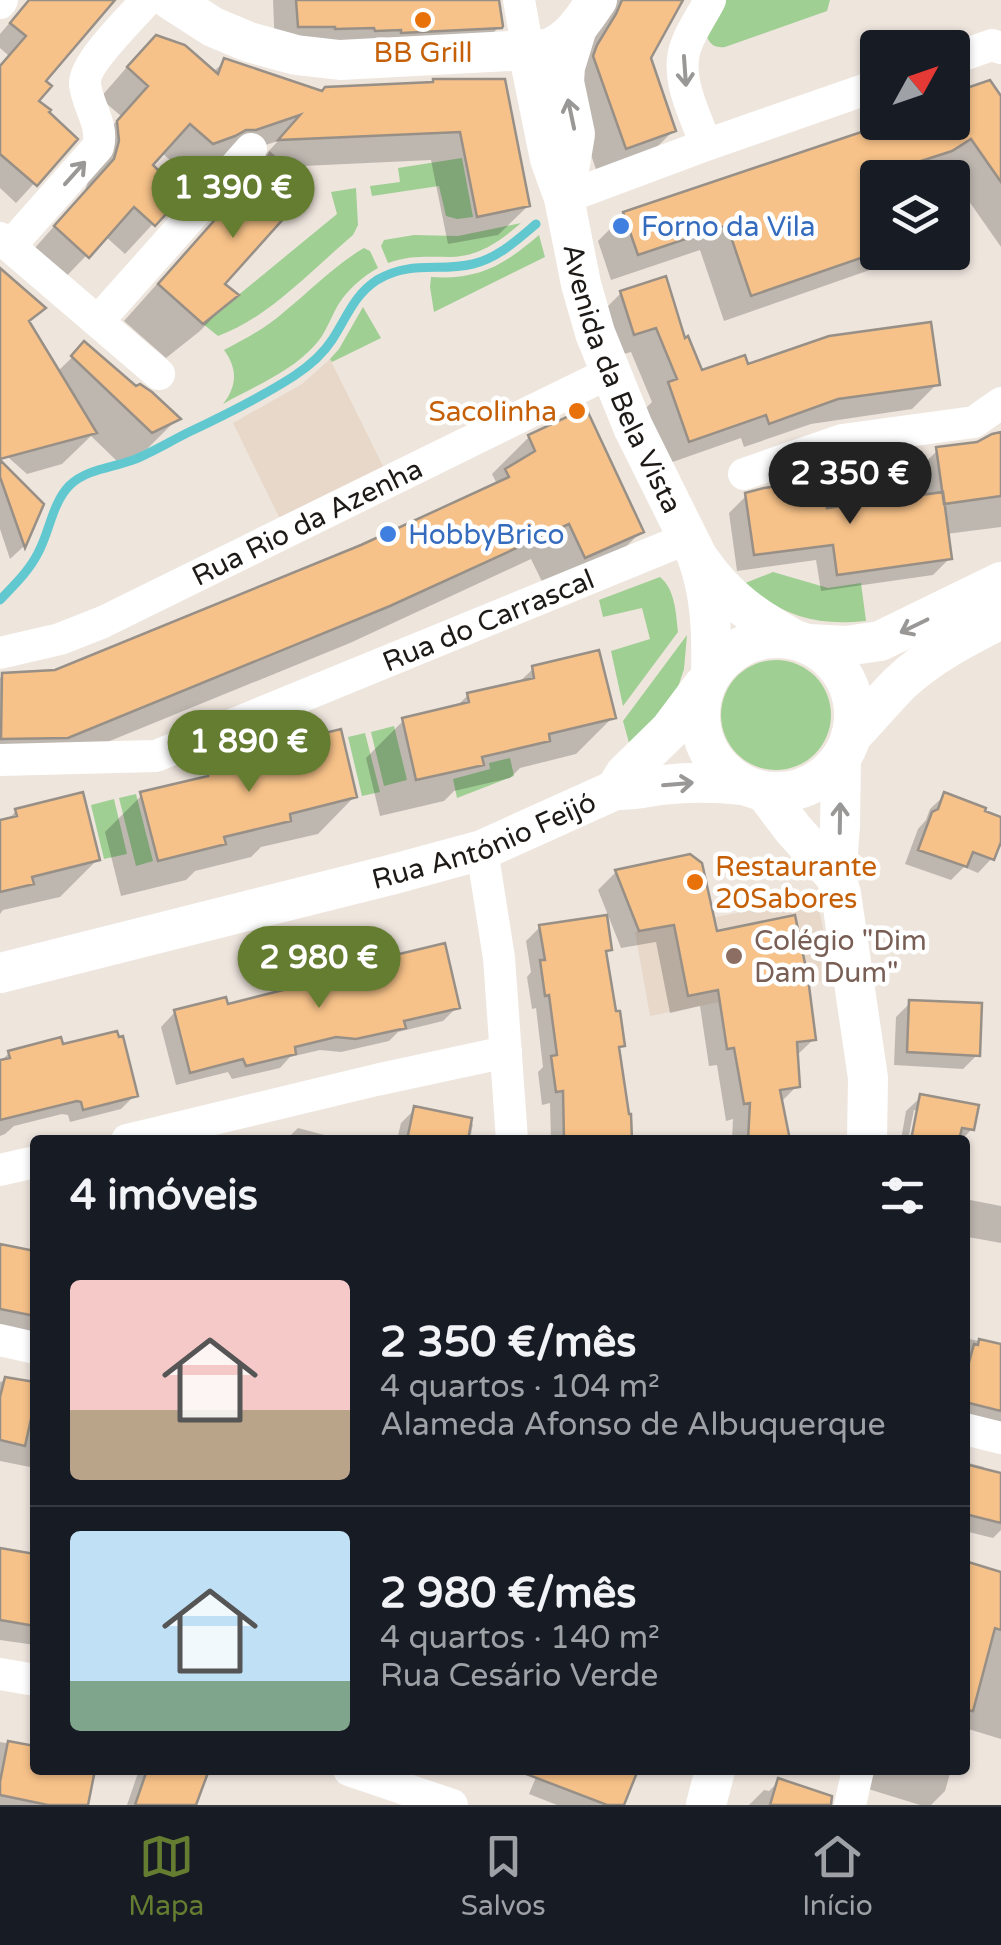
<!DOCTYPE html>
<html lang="pt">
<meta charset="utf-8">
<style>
body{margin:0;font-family:"Varela Round",sans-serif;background:#242831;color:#f1f3f6;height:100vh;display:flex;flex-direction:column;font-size:38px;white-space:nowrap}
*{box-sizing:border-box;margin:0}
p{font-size:32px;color:#9ea1a6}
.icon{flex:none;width:55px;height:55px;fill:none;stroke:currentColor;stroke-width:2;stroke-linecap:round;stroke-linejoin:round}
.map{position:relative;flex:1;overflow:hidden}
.side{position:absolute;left:30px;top:1135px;width:940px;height:640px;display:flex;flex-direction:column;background:#171b24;border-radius:10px;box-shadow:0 2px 8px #0004}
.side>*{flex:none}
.needle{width:65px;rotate:50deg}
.fabs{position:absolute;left:860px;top:30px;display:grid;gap:20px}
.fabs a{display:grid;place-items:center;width:110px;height:110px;border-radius:10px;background:#171b24;box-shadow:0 2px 8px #0004;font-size:50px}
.price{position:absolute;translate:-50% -85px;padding:0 22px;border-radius:35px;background:#657d30;color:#fff;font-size:32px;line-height:65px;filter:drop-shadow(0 2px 5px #0008)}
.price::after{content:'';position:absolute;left:50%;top:60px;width:30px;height:22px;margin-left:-15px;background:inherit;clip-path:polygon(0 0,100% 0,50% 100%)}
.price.selected{background:#222;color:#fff}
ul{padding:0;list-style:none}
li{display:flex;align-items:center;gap:30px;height:250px;padding:0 40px}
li+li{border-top:2px solid #363941}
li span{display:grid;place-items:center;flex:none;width:280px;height:200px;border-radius:10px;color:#555}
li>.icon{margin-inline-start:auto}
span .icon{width:120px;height:120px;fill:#fffc;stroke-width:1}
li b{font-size:42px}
h2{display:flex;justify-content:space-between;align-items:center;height:120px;padding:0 40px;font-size:42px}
.tabs{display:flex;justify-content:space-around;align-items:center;height:140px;border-top:2px solid #363941;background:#171b24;font-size:28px;color:#9ea1a6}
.tabs a{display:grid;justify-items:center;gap:5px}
.tabs .selected{color:#657d30}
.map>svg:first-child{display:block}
.built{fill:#e7d8ca}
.green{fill:#a0cf94}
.shadow{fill:#0003}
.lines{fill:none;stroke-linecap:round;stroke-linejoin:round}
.stream{stroke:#62c8cf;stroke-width:9}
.building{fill:#f7c289;stroke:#989087;stroke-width:2.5}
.minor{stroke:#fff;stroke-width:32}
.tertiary{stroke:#fff;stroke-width:40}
.oneway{stroke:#9a9897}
.food-dot{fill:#e8710a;stroke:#fff;stroke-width:4}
.shop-dot{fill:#3f7fe0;stroke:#fff;stroke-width:4}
.education-dot{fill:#8d6e63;stroke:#fff;stroke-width:4}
.labels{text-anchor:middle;stroke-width:9;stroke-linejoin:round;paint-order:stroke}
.food-label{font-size:28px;fill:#c56008;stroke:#fff}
.shop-label{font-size:28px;fill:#366cbe;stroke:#fff;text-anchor:start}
.street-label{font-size:28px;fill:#1e1a17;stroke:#fff}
.education-label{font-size:28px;fill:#785e54;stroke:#fff;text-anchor:start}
</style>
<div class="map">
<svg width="1001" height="1805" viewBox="0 0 1001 1805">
<rect width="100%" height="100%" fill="#eee5dd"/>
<!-- built -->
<path class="built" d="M330,359L384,468L280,519L233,423L302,384Z
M817,898L833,979L650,1016L635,932Z"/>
<!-- green -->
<path class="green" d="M724,0H830L827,11L725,47C715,48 710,45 706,35Z
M462,158L473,217L457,219L446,216L439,186L372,196L370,186L400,182L398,168Z
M356,188L358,225L353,235C313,269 267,319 218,336L203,324L337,214L331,192Z
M521,223C500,241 480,256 451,257C429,257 410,255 388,263L381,246L384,240L414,235L458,236Z
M539,235L545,257L434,312L430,287L431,277C479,280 504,265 539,235Z
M364,248L370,251L378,268C362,277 348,289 338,305C330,319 326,333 315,345C291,372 253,387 223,404C237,386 238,369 224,350C245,339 266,328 284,312C310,291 335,265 364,248Z
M363,307L381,338L332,362L330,359L339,349Z
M773,572L828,588L861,583L866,621C812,626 786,616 743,584Z
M660,577C675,589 676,613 678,632L623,706L611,651L650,639L642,608L603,617L599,600Z
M687,635L684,669L676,693L631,750L623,721Z
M721 715a55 55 0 1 1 110 0a55 55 0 1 1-110 0Z
M394,726L407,780L384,786L371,732Z
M365,733L380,792L362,796L348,737Z
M510,758L514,776L457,798L453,779L490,769L489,763Z
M136,794L153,861L136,866L119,798Z
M114,799L127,854L104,859L91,805Z"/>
<!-- shadow -->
<path class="shadow" d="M29,0L42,81L36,101L75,139L16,203L0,188V67L9,56L0,48V34Z
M273,0H498L499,27L476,50L275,49Z
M612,0H681L648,58L673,131L646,158L598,175L567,85Z
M225,61L322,94L431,84L528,206L498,235L448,244L431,160L282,167L222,284L235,295L200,331L166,358L124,321L231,201L235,192L259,168H253L278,141L225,158H214L204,165L183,172L161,152L149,165L154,181L176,199L125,254L105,236L58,285L27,257L85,191L91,172L89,152L121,116L100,98L127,67L213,72Z
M1001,101V247L943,164L919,178H878V252H897L884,265L724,321L700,250L611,280L598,241L625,214L874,131L882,122H952Z
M0,272L57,372L85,345L136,389L177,419L147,449L119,463L91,436L62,464L27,474L0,450Z
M621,293L684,341L701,373L747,367L937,384L912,409L811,424L744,447L741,438L664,465L644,410L652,402L631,352L609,358L596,318Z
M1001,435V527L946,534L950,558L933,575L821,591L816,560L737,571L729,513L746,496L825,511L902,500L900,487L938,450L977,444Z
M529,437L641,532L603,569L548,594L531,559L350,643L29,774L0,775V678L3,675L56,673L362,547L489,489L496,482L492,474Z
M0,464L41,504L23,547L10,559L0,529Z
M533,669L613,717L576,754L520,768L510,778L454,791L444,801L380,816L366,758L403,721L455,708L468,695L517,684Z
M274,748L355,796L318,834L261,847L251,857L195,871L186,880L121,896L105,832L142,795L198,781L208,771L265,758Z
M945,795L1001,819V835L992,858L978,873L964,867L951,880L905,864L918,829L926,820L930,809Z
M16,811L97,860L60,897L3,910L0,914V822L7,821Z
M616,872L715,934L814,1039L795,1057L797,1086L780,1103L787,1140H732L733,1119L726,1121L717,1065L709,1066L700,1006L670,1013L656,942L621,948L598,890Z
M540,927L610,950L604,955L622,1045L617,1050L629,1140H551L550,1103L542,1105L538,1072L543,1067L536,1008L532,1009L527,977L531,972L526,941Z
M392,958L457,1007L443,1021L398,1032L389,1041L341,1052L320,1050L290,1057L280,1068L232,1079L228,1072L176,1085L161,1027L175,1012L226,1007L274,994L283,985L335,980L381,969Z
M910,1003L977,1055L963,1069L894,1065L896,1017Z
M61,1047L135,1095L121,1109L70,1122L68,1115L62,1114L14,1126L5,1134L0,1136V1062L9,1053Z
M921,1097L972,1129L961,1140H914L919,1110H914L908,1140H901L906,1111Z
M415,1109L473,1124L470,1140H397L401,1123Z
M298,1128L343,1140H286Z
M965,1199L1001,1206V1243L968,1237L965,1253Z
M0,1246L35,1253V1333L0,1326Z
M965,1338L1001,1346V1432L965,1423Z
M6,1380L35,1384V1468L0,1461V1382Z
M965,1462L984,1467L983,1471L1001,1476V1530L993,1538L965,1531Z
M0,1551L35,1557V1645L0,1640Z
M965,1564L1001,1575V1739L965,1728Z
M0,1742L27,1747L32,1743L35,1744V1770H88L81,1805H0Z
M139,1770H188L194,1805H127Z
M539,1770H635L622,1805H557L529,1794Z
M870,1770H951L945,1791L931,1805H920L865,1788Z
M779,1781L817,1805H749L764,1790L769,1791Z"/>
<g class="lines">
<!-- stream -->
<path class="stream" d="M0,600C14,585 29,571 38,553C50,531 52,503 70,485C87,469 111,468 133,460C151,453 169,442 187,433C223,416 260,398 294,376C309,366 323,354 332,340C347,317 354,295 377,280C411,260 439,272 473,264C498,258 517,240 536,224"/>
</g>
<!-- building -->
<path class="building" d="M29,0H115L46,81L52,86L39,101L51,110L49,112L78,139L37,186L0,154V66L26,36L10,23Z
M296,0H499L503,26L502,28L401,33V30L375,31L374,28L335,29V27H298Z
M622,0H683L651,58L676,131L626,149L593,56L597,45L616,14Z
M156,35L185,45L218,74L224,58L322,91L325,87L433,82V79H505L530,206L477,217L460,132L278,140L300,115L256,130H246L235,136L213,144L190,124L153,165L163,175L158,180L180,199L155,226L134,207L89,258L54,226L114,159L119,141L117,121L148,86L127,67Z
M990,80L1001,96V182L971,139L952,151L878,175V252L751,296L727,225L638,255L623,212L891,122H952V93Z
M270,153L310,189L225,284L239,295L203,324L158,284L266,162Z
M0,268L46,308L29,321L97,433L0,459Z
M666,276L685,338L688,336L702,370L745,355L748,364L829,336L931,322L940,385L838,399L769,424L766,415L689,442L668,382L677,379L656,328L634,335L620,291Z
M84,341L136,386L140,384L152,392L181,419L152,433L71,356Z
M586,408L644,532L585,558L569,524L390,606L68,738L1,739L2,673L55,670L361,545L509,477L505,469L535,451L528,435Z
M1001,432V496L944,504L936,447L977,442L992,434Z
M0,460L44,504L25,548L0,477Z
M823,480L827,508L943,492L952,559L837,575L833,545L754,555L745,493L764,488Z
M599,650L616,718L549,734L550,741L482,757L484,765L416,780L402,718L469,702L467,693L534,678L532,666Z
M341,729L357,797L290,814L291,821L224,837L226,844L158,861L140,792L208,776L207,769L275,753L273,746Z
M83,792L100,860L32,877L34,884L0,892V820L17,816L15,809Z
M944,792L986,808L985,811L1001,817V842L994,860L973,852L967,867L918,850L932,812L938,809Z
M690,854L702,863L717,931L795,915L808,978L816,1040L797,1042L800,1087L780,1090L790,1140H748L750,1103L744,1104L734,1048L727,1049L718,990L688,996L674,925L639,931L615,870Z
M607,915L612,950L606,951L616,1011H620L625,1046L619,1047L629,1114H631L632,1140H564L563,1091L556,1092L551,1056L557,1055L549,995L545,996L540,960H545L539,925Z
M445,943L460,1008L404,1021L406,1028L356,1039L336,1037L295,1047L296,1054L246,1066L243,1059L190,1073L174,1010L226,997L228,1004L283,990L282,983L335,970L337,977L392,964L391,956Z
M909,1000L982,1003L980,1056L907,1052Z
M117,1031L119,1037L123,1036L138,1096L83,1110L81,1102L77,1101L0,1120V1060L10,1058L8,1051L61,1037L63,1044Z
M920,1094L979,1105L974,1130L962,1128L959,1140H911Z
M414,1106L472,1118L468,1140H407Z
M0,1244L35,1251V1316L0,1309Z
M979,1339L1001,1344V1411L965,1402V1377L974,1344L978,1345Z
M5,1377L35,1382V1401L25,1446L0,1440V1397Z
M965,1464L1001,1473V1523L965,1514Z
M0,1548L35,1554V1626L0,1620Z
M965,1561L1001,1572V1630L995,1628L973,1711L965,1710Z
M8,1741L35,1746V1770H95L88,1805H48L0,1795V1782Z
M147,1770H209L196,1805H135Z
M521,1770H638L624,1805H607L521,1772Z
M778,1778L832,1796L831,1805H770Z"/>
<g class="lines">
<!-- minor -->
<g class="minor">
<path d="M519,0L528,51"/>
<path d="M0,3L2,0"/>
<path d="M952,59L992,45L1001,48"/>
<path d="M706,145C695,114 673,76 687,43C693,28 703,14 710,0"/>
<path d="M564,198L706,145L878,85"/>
<path d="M0,238L159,374"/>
<path d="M10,246L98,147C104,124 87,106 85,84C83,64 132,17 147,0"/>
<path d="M98,321L251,149"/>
<path d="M744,474L842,440L974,422L1001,403"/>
<path id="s1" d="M0,653L60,639L103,622L609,373"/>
<path id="s2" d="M0,760L156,756L688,538"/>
<path d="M482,850L499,958L512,1140"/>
<path d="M127,1140L376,1080L506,1052"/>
<path d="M0,1170L35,1162"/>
<path d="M0,1340L35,1348"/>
<path d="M965,1429L1001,1438"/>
<path d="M0,1674L35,1680"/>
<path d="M349,1770L452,1805"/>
<path d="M850,1805L858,1770"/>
</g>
<!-- tertiary -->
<g class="tertiary">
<path d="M171,0L213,27L249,42L296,55L340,60L548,49C572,39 582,21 597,0"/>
<path id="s3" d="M528,51L550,159L564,198L581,284L595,333L633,427L697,556C711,595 712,633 711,673"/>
<path d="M565,194L575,134L564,82L565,67L576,31"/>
<path d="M702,563C726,598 757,619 793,639"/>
<circle cx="777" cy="715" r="77"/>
<path d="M809,644L846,646L880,641L1001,582"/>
<path d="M851,736C868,719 883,700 900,683C930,655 965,637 1001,619"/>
<path d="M841,758L840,826L836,877L841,894L868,1078L867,1140"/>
<path d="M615,790L625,774L670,730L703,686"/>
<path d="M765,792L793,829L836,877"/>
<path id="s4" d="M0,973L394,874L482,850L615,790C631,791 646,787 662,785C690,782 715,782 743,785"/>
<path d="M706,1805L715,1770"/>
</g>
</g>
<!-- one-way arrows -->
<defs><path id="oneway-shaft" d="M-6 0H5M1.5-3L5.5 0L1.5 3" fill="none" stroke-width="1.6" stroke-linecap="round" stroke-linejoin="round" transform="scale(2.5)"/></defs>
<g class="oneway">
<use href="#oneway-shaft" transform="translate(685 71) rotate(86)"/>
<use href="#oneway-shaft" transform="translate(571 114) rotate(-102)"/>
<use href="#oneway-shaft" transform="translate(75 173) rotate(-48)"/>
<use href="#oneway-shaft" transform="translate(914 626) rotate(154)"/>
<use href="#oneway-shaft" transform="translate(678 784) rotate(-5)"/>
<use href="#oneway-shaft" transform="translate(840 818) rotate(-89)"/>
</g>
<!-- markers -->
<g class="food-dot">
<circle cx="423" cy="20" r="10"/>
<circle cx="577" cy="411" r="10"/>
<circle cx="695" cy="882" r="10"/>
</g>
<g class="shop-dot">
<circle cx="621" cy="226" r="10"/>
<circle cx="388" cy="534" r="10"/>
</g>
<circle class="education-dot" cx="734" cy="956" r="10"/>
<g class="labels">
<!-- food labels -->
<g class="food-label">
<text x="423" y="62">BB Grill</text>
<text x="557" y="421" text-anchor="end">Sacolinha</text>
<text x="715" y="876" text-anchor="start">Restaurante<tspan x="715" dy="32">20Sabores</tspan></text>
</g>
<!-- shop labels -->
<g class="shop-label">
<text x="641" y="236">Forno da Vila</text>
<text x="408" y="544">HobbyBrico</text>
</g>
<!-- street labels -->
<g class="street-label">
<text dy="10" stroke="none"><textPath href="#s3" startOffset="342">Avenida da Bela Vista</textPath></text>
<text dy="10" stroke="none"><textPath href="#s1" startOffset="335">Rua Rio da Azenha</textPath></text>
<text dy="10" stroke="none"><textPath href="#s2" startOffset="515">Rua do Carrascal</textPath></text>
<text dy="10" stroke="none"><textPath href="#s4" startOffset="502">Rua António Feijó</textPath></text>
</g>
<!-- education labels -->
<g class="education-label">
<text x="754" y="950">Colégio "Dim<tspan x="754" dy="32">Dam Dum"</tspan></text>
</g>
</g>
</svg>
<div class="fabs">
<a><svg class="needle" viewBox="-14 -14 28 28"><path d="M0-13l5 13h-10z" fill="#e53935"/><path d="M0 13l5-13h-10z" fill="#9ea1a6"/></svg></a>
<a><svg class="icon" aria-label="layers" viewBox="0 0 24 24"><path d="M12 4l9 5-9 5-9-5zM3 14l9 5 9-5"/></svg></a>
</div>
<b class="price" style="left:233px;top:241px">1 390 €</b>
<b class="price selected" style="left:850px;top:527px">2 350 €</b>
<b class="price" style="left:249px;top:795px">1 890 €</b>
<b class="price" style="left:319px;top:1011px">2 980 €</b>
<section class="side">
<h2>4 imóveis<svg class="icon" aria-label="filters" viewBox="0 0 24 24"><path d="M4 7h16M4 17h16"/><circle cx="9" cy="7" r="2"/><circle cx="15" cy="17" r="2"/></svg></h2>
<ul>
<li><span style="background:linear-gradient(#f6c9c9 65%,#b9a48a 0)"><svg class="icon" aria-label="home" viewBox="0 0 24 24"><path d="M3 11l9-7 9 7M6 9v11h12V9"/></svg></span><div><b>2 350 €/mês</b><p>4 quartos · 104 m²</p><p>Alameda Afonso de Albuquerque</p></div></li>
<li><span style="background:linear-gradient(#bfe0f5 75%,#7fa58c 0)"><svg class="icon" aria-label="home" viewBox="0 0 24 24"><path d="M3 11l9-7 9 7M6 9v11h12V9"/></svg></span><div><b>2 980 €/mês</b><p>4 quartos · 140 m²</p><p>Rua Cesário Verde</p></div></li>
</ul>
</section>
</div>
<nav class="tabs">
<a class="selected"><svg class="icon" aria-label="map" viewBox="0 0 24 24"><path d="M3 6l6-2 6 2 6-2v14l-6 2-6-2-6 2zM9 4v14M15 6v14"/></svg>Mapa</a>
<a><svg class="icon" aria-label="saved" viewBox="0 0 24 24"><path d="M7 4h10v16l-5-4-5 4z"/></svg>Salvos</a>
<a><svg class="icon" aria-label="home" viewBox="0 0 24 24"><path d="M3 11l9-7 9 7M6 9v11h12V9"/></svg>Início</a>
</nav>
